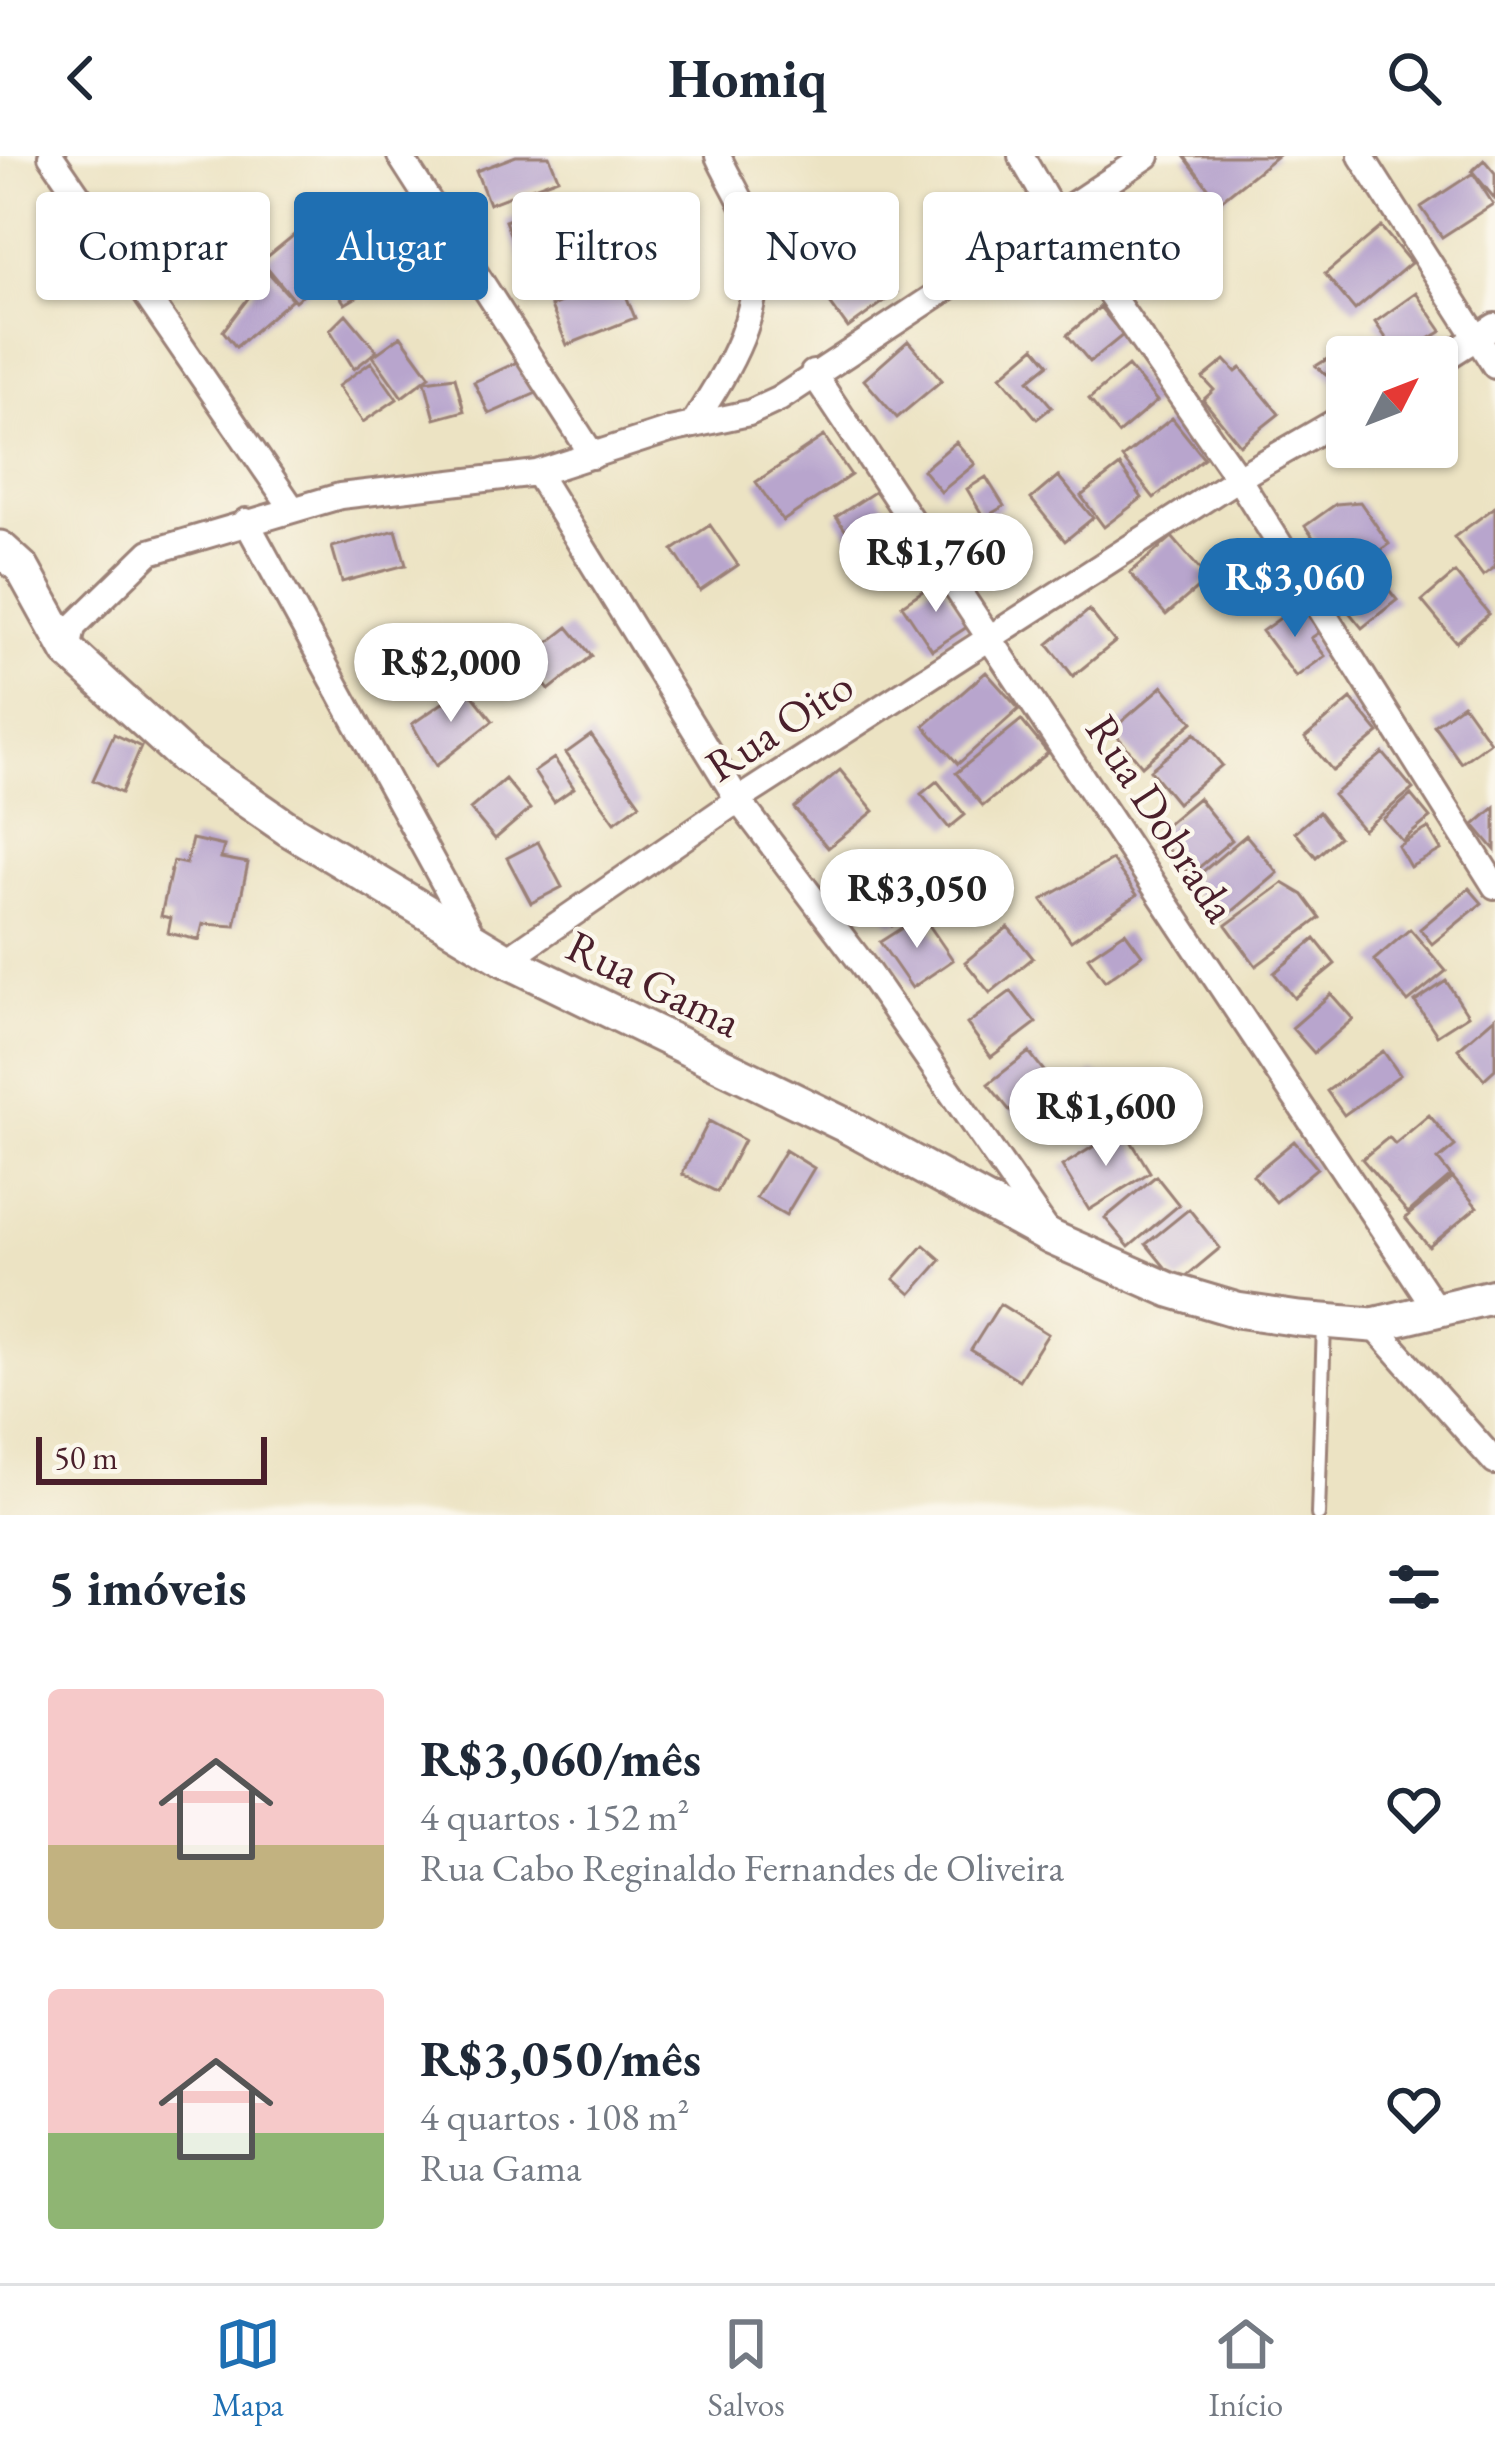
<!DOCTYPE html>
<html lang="pt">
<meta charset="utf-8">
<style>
body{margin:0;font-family:"EB Garamond",serif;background:#f6f6f7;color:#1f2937;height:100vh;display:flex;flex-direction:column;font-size:45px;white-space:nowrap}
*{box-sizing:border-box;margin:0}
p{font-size:39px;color:#747a83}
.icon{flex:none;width:66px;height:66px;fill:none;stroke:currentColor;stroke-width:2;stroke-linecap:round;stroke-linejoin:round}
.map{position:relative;height:1359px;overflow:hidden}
.panel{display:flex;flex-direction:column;background:#fff;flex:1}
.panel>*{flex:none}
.banner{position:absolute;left:36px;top:36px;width:1425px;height:108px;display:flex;gap:24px}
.needle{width:78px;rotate:48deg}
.controls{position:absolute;left:1326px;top:180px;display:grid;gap:24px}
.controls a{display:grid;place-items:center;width:132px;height:132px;border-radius:12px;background:#fff;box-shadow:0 3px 9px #0004;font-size:60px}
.scale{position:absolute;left:36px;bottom:30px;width:231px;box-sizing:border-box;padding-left:12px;border:6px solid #4a1f2b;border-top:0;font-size:33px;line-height:42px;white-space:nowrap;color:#4a1f2b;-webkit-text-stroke:9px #fbf7ec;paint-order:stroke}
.price{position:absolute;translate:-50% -102px;padding:0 27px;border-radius:42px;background:#fff;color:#222;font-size:39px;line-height:78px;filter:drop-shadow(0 3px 6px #0008)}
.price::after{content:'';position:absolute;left:50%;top:72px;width:36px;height:27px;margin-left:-18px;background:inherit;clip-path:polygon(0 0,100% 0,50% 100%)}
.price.selected{background:#1f6fb2;color:#fff}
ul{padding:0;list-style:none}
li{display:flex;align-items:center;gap:36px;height:300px;padding:0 48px}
li span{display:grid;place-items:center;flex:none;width:336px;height:240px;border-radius:12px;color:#555}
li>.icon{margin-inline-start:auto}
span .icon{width:144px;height:144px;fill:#fffc;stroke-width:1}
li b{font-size:51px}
h2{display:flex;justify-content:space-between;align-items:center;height:144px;padding:0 48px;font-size:51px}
.tag{padding:0 42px;border-radius:12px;background:#fff;box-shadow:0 3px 9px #0004;font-size:42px;line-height:108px}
.tag.selected{background:#1f6fb2;color:#fff}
header{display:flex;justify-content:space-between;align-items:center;height:156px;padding:0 48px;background:#fff;font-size:54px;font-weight:700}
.menu{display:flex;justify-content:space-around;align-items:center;height:168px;border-top:3px solid #e0e1e3;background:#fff;font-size:33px;color:#747a83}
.menu a{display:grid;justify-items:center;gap:6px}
.menu .selected{color:#1f6fb2}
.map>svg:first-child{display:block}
.building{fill:#b8a5cd}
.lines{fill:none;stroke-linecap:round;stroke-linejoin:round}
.lane-casing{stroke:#9b8177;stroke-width:18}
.street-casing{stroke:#9b8177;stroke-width:30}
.secondary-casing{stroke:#9b8177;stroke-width:39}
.lane{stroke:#fff;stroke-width:12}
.street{stroke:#fff;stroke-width:24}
.secondary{stroke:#fff;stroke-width:33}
.labels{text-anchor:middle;stroke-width:9;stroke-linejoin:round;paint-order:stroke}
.street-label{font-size:45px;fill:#4a1f2b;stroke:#fbf7ec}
</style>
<header><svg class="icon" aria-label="back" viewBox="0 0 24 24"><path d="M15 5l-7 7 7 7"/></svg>Homiq<svg class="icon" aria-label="search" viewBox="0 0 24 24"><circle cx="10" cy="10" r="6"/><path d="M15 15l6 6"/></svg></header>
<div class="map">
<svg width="1495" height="1359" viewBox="0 0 1495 1359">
<rect width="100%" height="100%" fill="#fbf7ec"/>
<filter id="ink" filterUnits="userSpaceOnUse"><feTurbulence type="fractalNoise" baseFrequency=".00833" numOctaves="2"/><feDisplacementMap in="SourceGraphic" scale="24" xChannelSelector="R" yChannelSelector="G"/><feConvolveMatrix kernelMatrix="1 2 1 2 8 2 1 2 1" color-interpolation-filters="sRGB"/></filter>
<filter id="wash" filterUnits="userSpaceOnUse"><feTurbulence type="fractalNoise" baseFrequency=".004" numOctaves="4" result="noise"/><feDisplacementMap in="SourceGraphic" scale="48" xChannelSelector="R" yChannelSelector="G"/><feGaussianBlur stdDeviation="2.7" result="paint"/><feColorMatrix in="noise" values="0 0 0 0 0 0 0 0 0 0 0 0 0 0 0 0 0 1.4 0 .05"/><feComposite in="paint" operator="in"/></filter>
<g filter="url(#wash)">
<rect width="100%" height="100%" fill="#ece3c3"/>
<g id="blocks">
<!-- building -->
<path class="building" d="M516,0H549L558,22L489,48L476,15Z
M1184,0H1277L1219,46Z
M1484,4L1495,17V43L1472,15Z
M1473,17L1493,48L1442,81L1421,51Z
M533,55L546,87L602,65L617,101L532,134L505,65Z
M1381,71L1411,107L1355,154L1325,118Z
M299,75L309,88L320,78L343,106L295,145L262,105Z
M862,89L897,136L848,172L814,125Z
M364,108L377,129L345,148L332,128Z
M268,116L292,143L236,191L223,175Z
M619,122L635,162L567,189L551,150Z
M1416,137L1442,175L1399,201L1375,166Z
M1100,151L1123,179L1090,206L1067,179Z
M346,158L377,195L354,213L330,174Z
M401,180L430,220L402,241L373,200Z
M908,185L942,224L897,262L864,224Z
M1351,188L1360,201H1347V235L1316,210Z
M1035,191L1049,208L1029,224L1052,251L1037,263L1001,220Z
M526,202L541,235L489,258L474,226Z
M1225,204L1236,216L1241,212L1279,258L1240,289L1203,244L1214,234L1203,222Z
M371,206L397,243L363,266L338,230Z
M1128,210L1157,245L1118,278L1089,243Z
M455,221L464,255L435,263L425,225Z
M1172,262L1204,302L1154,342L1122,302Z
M824,280L851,319L783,365L756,326Z
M956,286L975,308L941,336L923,314Z
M1120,310L1142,342L1104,371L1081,340Z
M1058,320L1093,362L1065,385L1031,343Z
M986,321L1004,350L984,362L967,333Z
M876,335L900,372L862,398L836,361Z
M1360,346L1389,388L1342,422L1305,370L1336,348Z
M1495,351V411L1483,420L1454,381Z
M710,369L738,409L700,435L673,394Z
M396,374L406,409L342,426L332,391Z
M1172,381L1208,423L1166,459L1130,417Z
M1268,395L1279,410L1246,435L1235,420Z
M1374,415L1397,444L1362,472L1339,444Z
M1455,417L1489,458L1456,486L1422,445Z
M939,424L970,469L932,494L902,449Z
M1300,448L1320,476L1311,482L1325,500L1296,521L1262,475Z
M1089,454L1115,486L1073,520L1048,488Z
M568,471L592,500L549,534L526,504Z
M986,516L1019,553L958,608L924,570Z
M1163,530L1193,566L1142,610L1112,574Z
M466,531L493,565L436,610L412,568Z
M1351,543L1379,577L1333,615L1305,582Z
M1463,548L1490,586L1461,607L1434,569Z
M1021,564L1048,597L983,650L956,617Z
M1195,577L1222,609L1177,647L1150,614Z
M114,578L141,591L121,637L93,624Z
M591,579L640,648L615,666L566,597Z
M1383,597L1413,633L1363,674L1333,639Z
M554,602L574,632L554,646L534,616Z
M840,614L874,655L828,692L794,652Z
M505,623L530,653L495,683L470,653Z
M937,625L965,659L949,672L921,638Z
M1411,639L1430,662L1402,685L1383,663Z
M1198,642L1232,684L1190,719L1155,678Z
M1495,651V694L1474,669Z
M1319,656L1339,681L1316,701L1295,676Z
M1428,672L1441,694L1410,711L1398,690Z
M1246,679L1278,717L1220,766L1188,728Z
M192,683L224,690L221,702L248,707L235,770L203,768L199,784L168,777L171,762L161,760L173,705L186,708Z
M538,686L562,731L531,747L507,702Z
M1112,704L1137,739L1071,785L1042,744Z
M921,710L943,737L892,770L873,742Z
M1283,727L1303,739L1320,762L1256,810L1226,769Z
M1469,732L1482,747L1432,788L1420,773Z
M922,759L953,804L912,832L880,786Z
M1008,771L1033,802L990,837L965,806Z
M1410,773L1446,815L1408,846L1374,804Z
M1125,776L1142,799L1105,825L1088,801Z
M1315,783L1335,808L1294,842L1274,817Z
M1446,825L1468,859L1437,879L1415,846Z
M1011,835L1036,867L991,901L967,868Z
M1331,838L1353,863L1314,897L1292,872Z
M1495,861V913L1484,923L1458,893Z
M1383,895L1400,919L1344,959L1327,935Z
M1029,896L1055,929L1015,961L988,928Z
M1095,916L1110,934L1070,967L1055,949Z
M1429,959L1455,990L1438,1004L1451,1020L1408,1057L1362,1003L1389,981L1395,988Z
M709,965L744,984L717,1036L682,1018Z
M1123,972L1150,1016L1089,1054L1062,1010Z
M1294,985L1317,1012L1276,1046L1253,1019Z
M785,994L814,1012L786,1059L756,1042Z
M1156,1020L1179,1049L1129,1091L1105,1062Z
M1453,1022L1477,1051L1429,1091L1405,1062Z
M1189,1053L1220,1092L1178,1127L1146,1088Z
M924,1089L941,1104L911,1138L894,1123Z
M1000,1148L1048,1178L1019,1224L971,1194Z"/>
</g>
</g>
<g filter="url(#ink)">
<use href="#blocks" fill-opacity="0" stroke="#9b8177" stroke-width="3"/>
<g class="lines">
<!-- lane casing -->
<g class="lane-casing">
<path id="lane" d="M1318,1359L1324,1168"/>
</g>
<!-- street casing -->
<g class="street-casing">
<path id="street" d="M51,0L292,352
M400,0L593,300
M1021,0L1055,59L1238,322L1495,730
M1361,0L1495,210
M1437,207L1495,170
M813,217L1438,1156
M693,268C730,210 763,159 755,86C753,59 729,25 718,0
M537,317L738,644L863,809L1048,1076
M246,365L475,784
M68,495L73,471L150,396L340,340L537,317L670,274L749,257L779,243L1147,0
M506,804L738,644L1238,322L1347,259
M1373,1169L1495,1306"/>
</g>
<!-- secondary casing -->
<g class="secondary-casing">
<path id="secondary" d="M0,392L22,412L68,495L184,601L287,672L506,804L845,969L1052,1082L1170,1134L1237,1154L1299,1163L1373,1169L1495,1140"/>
</g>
<!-- lane -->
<use href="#lane" class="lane"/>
<!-- street -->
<use href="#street" class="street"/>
<!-- secondary -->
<use href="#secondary" class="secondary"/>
</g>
</g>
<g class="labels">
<!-- street labels -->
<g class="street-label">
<text transform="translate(779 569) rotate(-33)" y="16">Rua Oito</text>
<text transform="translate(1162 662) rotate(57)" y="16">Rua Dobrada</text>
<text transform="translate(654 827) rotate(26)" y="16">Rua Gama</text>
</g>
</g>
</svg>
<div class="controls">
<a><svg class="needle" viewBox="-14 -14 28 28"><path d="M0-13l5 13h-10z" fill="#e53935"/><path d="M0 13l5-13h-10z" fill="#747a83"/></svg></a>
</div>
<div class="scale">50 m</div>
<b class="price" style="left:936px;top:459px">R$1,760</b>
<b class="price selected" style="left:1295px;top:484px">R$3,060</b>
<b class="price" style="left:451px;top:569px">R$2,000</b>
<b class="price" style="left:917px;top:795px">R$3,050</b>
<b class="price" style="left:1106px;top:1013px">R$1,600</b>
<div class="banner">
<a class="tag">Comprar</a>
<a class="tag selected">Alugar</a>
<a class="tag">Filtros</a>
<a class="tag">Novo</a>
<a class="tag">Apartamento</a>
</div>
</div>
<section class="panel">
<h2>5 imóveis<svg class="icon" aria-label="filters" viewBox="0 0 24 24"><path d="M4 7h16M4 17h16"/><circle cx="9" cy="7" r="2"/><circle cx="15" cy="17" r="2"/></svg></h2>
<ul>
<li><span style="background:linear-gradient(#f6c9c9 65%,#c2b280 0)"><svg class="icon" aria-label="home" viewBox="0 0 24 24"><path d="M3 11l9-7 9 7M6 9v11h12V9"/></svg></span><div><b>R$3,060/mês</b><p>4 quartos · 152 m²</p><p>Rua Cabo Reginaldo Fernandes de Oliveira</p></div><svg class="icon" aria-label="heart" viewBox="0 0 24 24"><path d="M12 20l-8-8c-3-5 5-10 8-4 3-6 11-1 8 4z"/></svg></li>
<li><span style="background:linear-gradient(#f6c9c9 60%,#8fb573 0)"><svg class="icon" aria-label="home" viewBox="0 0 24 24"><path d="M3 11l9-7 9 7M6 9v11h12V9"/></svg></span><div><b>R$3,050/mês</b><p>4 quartos · 108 m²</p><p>Rua Gama</p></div><svg class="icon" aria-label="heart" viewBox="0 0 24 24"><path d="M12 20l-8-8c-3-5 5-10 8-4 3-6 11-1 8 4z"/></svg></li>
</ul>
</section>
<nav class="menu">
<a class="selected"><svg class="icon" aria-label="map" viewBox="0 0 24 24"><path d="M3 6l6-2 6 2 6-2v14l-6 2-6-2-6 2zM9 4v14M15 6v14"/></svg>Mapa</a>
<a><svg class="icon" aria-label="saved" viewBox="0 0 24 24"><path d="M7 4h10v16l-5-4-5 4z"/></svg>Salvos</a>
<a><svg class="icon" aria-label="home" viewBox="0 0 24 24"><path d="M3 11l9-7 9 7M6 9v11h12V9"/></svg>Início</a>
</nav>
